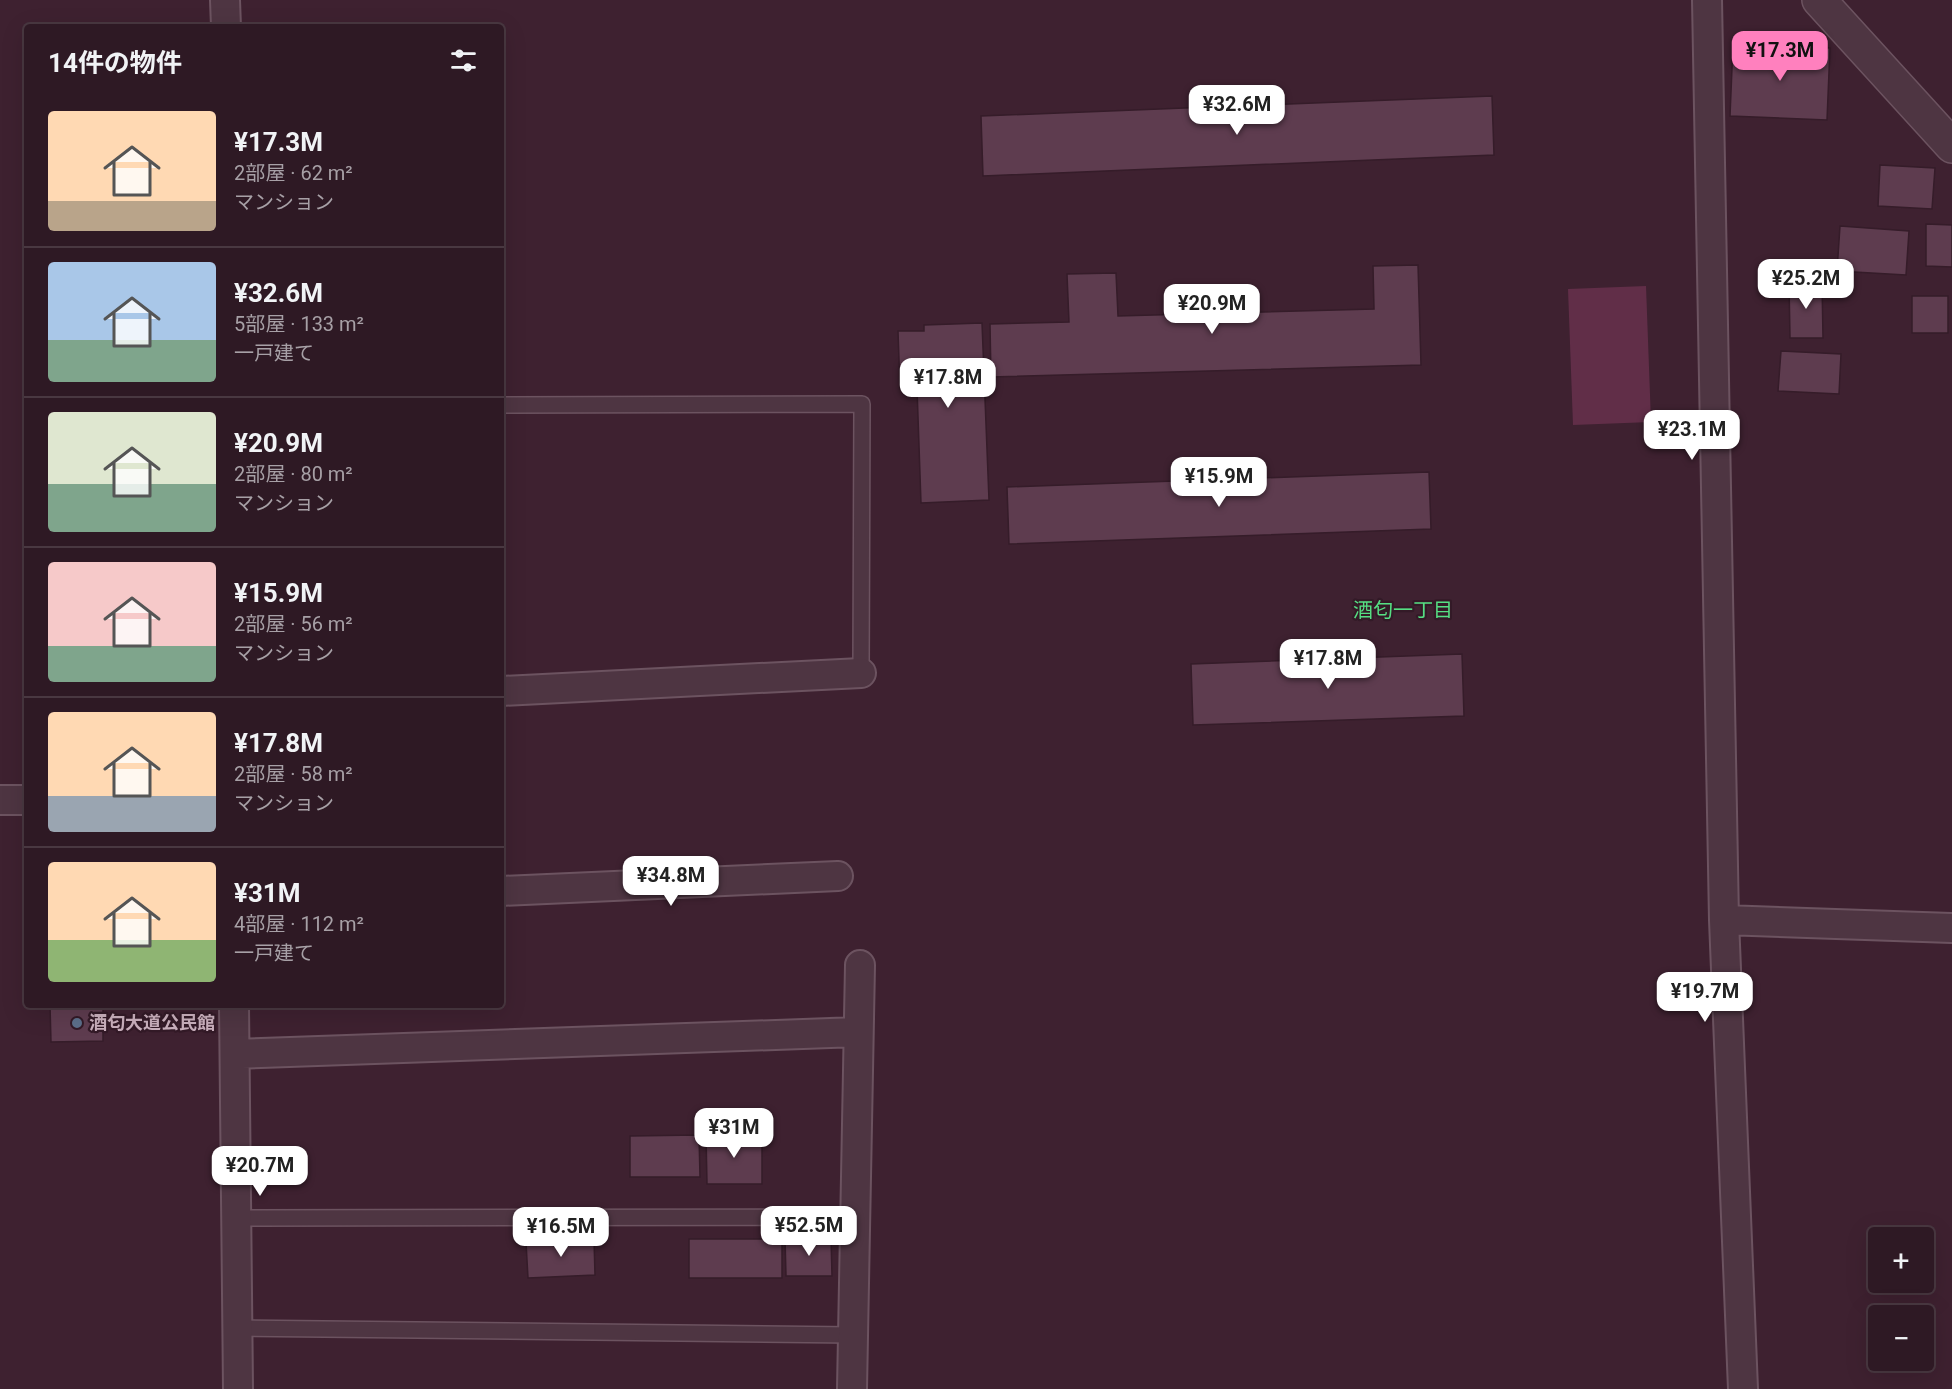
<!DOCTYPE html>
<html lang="ja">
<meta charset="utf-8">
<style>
body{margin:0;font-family:Roboto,"Noto Sans JP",sans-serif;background:#36222c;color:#f1f3f6;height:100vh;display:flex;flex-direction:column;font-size:22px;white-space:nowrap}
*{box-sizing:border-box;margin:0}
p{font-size:20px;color:#a7a0a6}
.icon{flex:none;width:33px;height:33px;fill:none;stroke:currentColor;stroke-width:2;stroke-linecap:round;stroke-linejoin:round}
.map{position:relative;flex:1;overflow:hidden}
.drawer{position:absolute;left:24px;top:24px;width:480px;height:984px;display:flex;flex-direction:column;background:#2e1924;border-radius:6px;box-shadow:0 6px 24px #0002,0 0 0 2px #493841}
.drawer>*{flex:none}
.tools{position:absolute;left:1868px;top:1227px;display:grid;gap:12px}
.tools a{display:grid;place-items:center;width:66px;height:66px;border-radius:6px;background:#2e1924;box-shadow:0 6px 24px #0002,0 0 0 2px #493841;font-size:30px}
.price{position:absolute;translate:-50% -51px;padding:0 14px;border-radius:12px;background:#fff;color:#222;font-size:20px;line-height:39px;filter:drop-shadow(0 2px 3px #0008)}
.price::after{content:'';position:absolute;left:50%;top:36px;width:18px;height:14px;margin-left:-9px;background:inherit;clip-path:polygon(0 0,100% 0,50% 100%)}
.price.current{background:#ff80be;color:#111}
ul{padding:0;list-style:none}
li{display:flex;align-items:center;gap:18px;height:150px;padding:0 24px}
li+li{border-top:2px solid #493841}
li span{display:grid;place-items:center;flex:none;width:168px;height:120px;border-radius:6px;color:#555}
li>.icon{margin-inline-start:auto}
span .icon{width:72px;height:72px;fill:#fffc;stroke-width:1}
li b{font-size:26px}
h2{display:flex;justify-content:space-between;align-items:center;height:72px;padding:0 24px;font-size:26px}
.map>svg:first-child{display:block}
.water{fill:#612e48}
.building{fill:#5e3c4f;stroke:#351c29;stroke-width:1.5}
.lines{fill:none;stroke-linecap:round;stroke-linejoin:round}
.service-casing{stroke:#6c5360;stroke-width:18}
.minor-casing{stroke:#6c5360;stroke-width:32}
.tertiary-casing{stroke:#6c5360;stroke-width:36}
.service{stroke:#4e3542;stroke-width:15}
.minor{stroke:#4e3542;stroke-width:28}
.tertiary{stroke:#4e3542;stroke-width:33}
.service-dot{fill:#5c6f8a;stroke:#331a27;stroke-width:2}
.labels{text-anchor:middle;stroke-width:4.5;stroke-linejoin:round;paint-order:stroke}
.poi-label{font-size:18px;font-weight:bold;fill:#cab0bd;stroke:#331a27;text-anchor:start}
.neighbourhood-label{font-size:20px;fill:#56df83;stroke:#331a27}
</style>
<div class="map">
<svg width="1952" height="1389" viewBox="0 0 1952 1389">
<rect width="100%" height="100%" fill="#3e2130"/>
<!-- water -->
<path class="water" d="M1646,286L1651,422L1573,425L1568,289Z"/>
<!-- building -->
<path class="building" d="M1733,44L1830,48L1827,120L1730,116Z
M1492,96L1494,155L983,176L981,116Z
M1880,165L1935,168L1932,209L1878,206Z
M1926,224L1952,225V267L1926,266Z
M1840,226L1909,231L1906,275L1837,271Z
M1418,265L1421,365L991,377L990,324L1069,322L1067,274L1116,273L1118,316L1374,309L1373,266Z
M1822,282L1823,338H1790L1789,283Z
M1912,296H1948V333H1912Z
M982,323L989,500L921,503L917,388L900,389L898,331H924V325Z
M1781,351L1841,354L1839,394L1778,391Z
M1429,472L1431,529L1009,544L1007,487Z
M1462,654L1464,716L1193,725L1191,664Z
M50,1005H103V1041L51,1042Z
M699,1135L700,1177H630V1136Z
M706,1135H762V1184H707Z
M831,1237L832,1276H786L785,1238Z
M594,1239L595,1275L528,1278L526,1242Z
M689,1239H782V1278H689Z"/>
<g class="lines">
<!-- service casing -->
<g class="service-casing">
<path id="service" d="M501,405L862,404L861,673
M237,1218L856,1217
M238,1328L853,1335"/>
</g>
<!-- minor casing -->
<g class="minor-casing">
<path id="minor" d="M225,0L226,27
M1707,0L1724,920
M501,691L861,673
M0,800H27
M501,891L838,876
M234,1005L238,1389
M235,1054L858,1032
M852,1389L860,965
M1743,1389L1724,920L1952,928"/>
</g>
<!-- tertiary casing -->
<g class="tertiary-casing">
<path id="tertiary" d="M1819,0L1952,146"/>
</g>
<!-- service -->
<use href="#service" class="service"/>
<!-- minor -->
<use href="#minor" class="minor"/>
<!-- tertiary -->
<use href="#tertiary" class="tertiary"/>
</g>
<!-- markers -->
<circle class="service-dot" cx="77" cy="1023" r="6"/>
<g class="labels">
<!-- poi labels -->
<g class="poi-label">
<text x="89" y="1029">酒匂大道公民館</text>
</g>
<!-- neighbourhood labels -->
<g class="neighbourhood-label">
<text x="1403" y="617">酒匂一丁目</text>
</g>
</g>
</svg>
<div class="tools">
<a>+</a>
<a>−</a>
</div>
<b class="price current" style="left:1780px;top:82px">¥17.3M</b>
<b class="price" style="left:1237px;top:136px">¥32.6M</b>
<b class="price" style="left:1806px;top:310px">¥25.2M</b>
<b class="price" style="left:1212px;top:335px">¥20.9M</b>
<b class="price" style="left:948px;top:409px">¥17.8M</b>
<b class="price" style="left:1692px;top:461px">¥23.1M</b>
<b class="price" style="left:1219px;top:508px">¥15.9M</b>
<b class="price" style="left:1328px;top:690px">¥17.8M</b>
<b class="price" style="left:671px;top:907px">¥34.8M</b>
<b class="price" style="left:1705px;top:1023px">¥19.7M</b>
<b class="price" style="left:734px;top:1159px">¥31M</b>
<b class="price" style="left:260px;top:1197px">¥20.7M</b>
<b class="price" style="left:809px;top:1257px">¥52.5M</b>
<b class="price" style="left:561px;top:1258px">¥16.5M</b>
<section class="drawer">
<h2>14件の物件<svg class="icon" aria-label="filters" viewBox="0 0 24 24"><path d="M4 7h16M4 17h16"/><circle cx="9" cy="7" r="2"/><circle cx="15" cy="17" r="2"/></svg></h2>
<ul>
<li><span style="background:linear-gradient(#ffd9b3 75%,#b9a48a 0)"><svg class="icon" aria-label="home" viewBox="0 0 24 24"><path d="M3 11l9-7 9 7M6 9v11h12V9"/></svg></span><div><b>¥17.3M</b><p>2部屋 · 62 m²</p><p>マンション</p></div></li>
<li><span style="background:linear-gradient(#a9c7e8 65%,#7fa58c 0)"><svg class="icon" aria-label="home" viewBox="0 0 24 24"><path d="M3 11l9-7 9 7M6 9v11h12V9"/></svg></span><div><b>¥32.6M</b><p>5部屋 · 133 m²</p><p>一戸建て</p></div></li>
<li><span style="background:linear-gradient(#dfe7d0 60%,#7fa58c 0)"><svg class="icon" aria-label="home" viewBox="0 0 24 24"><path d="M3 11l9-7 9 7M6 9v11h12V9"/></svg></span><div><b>¥20.9M</b><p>2部屋 · 80 m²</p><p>マンション</p></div></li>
<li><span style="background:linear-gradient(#f6c9c9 70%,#7fa58c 0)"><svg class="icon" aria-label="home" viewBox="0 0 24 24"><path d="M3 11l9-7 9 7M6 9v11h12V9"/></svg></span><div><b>¥15.9M</b><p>2部屋 · 56 m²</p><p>マンション</p></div></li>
<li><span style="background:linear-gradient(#ffd9b3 70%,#9aa5b1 0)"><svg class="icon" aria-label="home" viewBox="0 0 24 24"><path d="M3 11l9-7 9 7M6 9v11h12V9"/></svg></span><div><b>¥17.8M</b><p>2部屋 · 58 m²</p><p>マンション</p></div></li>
<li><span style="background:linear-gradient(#ffd9b3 65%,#8fb573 0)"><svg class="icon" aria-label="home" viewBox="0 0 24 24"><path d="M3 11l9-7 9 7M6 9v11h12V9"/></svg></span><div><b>¥31M</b><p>4部屋 · 112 m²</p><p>一戸建て</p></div></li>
</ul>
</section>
</div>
